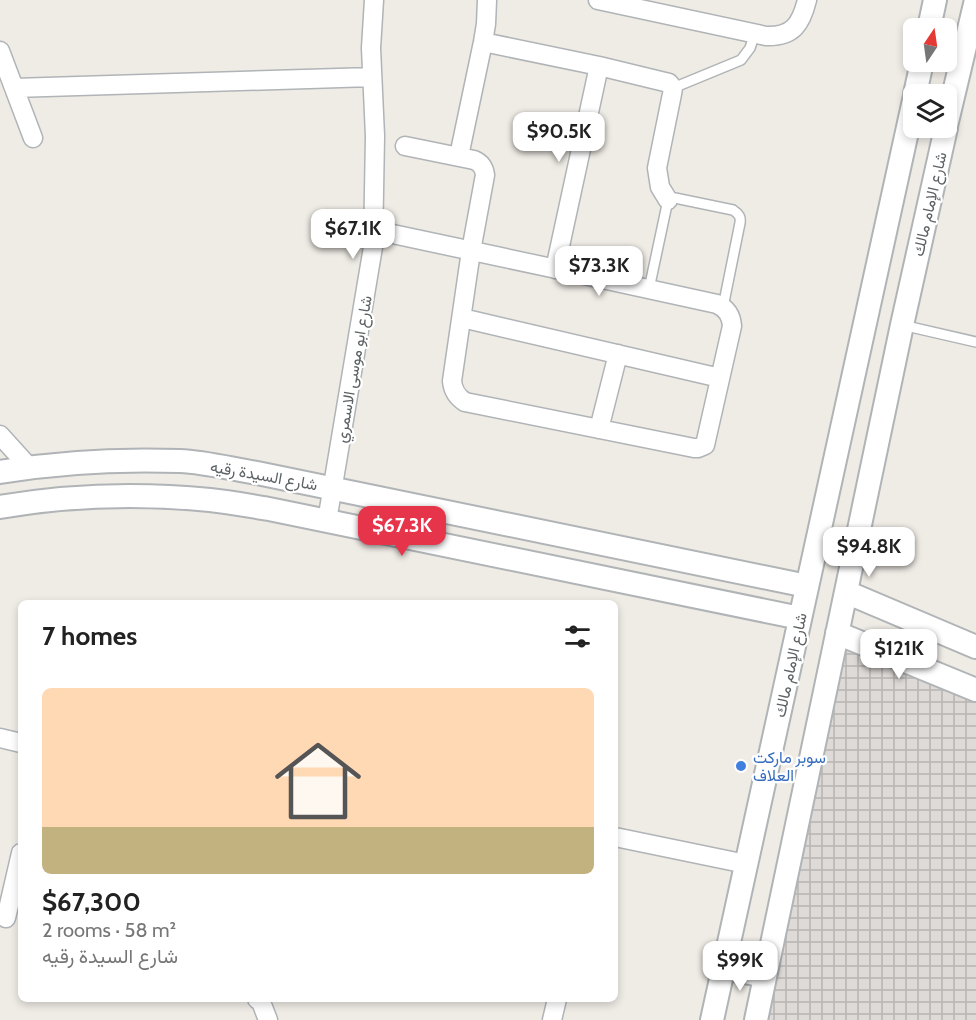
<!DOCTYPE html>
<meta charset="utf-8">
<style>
body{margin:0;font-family:Cabin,Vazirmatn,sans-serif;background:#f2f2f2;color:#222;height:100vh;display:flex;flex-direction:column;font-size:22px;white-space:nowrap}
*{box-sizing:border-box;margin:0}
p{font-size:20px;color:#767676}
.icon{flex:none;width:33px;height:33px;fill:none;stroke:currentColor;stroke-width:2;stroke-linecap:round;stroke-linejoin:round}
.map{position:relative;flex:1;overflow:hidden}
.panel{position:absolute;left:18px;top:600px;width:600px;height:402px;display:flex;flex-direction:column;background:#fff;border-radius:9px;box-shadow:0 3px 9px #0003}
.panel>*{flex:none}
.needle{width:39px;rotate:13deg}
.fabs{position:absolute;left:903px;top:18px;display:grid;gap:12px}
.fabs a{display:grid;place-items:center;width:54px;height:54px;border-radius:9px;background:#fff;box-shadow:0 3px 9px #0003;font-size:30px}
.price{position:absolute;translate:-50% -51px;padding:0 14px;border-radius:12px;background:#fff;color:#222;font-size:20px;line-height:39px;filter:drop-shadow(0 2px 3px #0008)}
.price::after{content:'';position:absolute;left:50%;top:36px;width:18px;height:14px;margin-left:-9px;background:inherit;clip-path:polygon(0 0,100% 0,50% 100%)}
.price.active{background:#e6344a;color:#fff}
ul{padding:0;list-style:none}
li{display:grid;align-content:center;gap:12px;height:318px;padding:0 24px}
li span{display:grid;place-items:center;height:186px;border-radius:9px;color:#555}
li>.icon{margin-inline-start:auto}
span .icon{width:108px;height:108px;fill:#fffc;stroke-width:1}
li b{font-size:26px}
h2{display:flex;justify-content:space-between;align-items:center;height:72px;padding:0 24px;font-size:26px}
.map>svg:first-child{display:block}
.industrial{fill:url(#industrial-grid)}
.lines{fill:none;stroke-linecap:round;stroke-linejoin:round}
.service-casing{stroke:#b0b4b7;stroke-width:12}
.minor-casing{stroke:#b0b4b7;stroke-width:21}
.tertiary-casing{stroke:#b0b4b7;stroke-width:26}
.service{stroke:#fff;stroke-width:9}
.minor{stroke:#fff;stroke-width:18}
.tertiary{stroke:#fff;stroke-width:22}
.shop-dot{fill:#3f7fe0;stroke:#fff;stroke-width:2}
.labels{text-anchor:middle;stroke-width:4.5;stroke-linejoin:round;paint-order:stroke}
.street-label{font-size:16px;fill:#5d6265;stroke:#fff}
.shop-label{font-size:16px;fill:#366cbe;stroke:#fff;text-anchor:start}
</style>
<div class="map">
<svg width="976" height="1020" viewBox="0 0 976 1020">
<defs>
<pattern id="industrial-grid" width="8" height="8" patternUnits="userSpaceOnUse" patternTransform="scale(1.5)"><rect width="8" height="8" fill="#dedad7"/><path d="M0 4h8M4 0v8" fill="none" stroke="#b7b4b2"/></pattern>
</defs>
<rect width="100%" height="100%" fill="#efebe5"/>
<!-- industrial -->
<path class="industrial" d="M840,642L976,701V1020H764Z"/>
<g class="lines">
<!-- service casing -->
<g class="service-casing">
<path id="service" d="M673,88L741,60L750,48L755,33
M649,289L668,200L671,198H675L733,210C739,214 741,217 740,223L723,307
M902,325L976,342"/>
</g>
<!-- minor casing -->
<g class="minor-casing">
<path id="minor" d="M598,0L766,36C793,37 801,24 807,0
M483,42L599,66L669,83L673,88L672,94L657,168L660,187L668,200
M0,51L33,138
M14,88L372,77
M459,156L483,42L486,24L487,0
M374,230C488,254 603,279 717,304C727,309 731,315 732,326L705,445L698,448H694L465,402C457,397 453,391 452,381L471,251L485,175C484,167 481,163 474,160L405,146
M555,269L599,66
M462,318L720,378
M599,429L618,354
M0,435L29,467
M327,521L373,247L375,136L371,48L374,0
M0,738L21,743
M615,837L746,864
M6,918L21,853
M257,999L261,1002L268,1020
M552,1020L557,999"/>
</g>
<!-- tertiary casing -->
<g class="tertiary-casing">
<path id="tertiary" d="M929,28L935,0
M915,94L922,62
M946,126L976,0
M0,472C59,462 120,459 180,461C205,462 232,469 257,473L807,586
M0,507C69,495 140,493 210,500C230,502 250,506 269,509L800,618
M846,592L976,647
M837,633L976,690
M724,968L765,976
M712,1020L914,100
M756,1020L902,325L946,128"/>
</g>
<!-- service -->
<use href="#service" class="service"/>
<!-- minor -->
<use href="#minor" class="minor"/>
<!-- tertiary -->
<use href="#tertiary" class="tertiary"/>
</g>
<!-- markers -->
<circle class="shop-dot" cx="741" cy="766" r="6"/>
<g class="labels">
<!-- street labels -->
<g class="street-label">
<text transform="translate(929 204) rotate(-77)" y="6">شارع الإمام مالك</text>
<text transform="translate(353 369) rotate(-80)" y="6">شارع ابو موسى الاسمري</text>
<text transform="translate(264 475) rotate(10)" y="6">شارع السيدة رقيه</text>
<text transform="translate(790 665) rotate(-78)" y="6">شارع الإمام مالك</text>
</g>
<!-- shop labels -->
<g class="shop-label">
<text x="753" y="763">سوبر ماركت<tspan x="753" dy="18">العلاف</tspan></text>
</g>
</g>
</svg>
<div class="fabs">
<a><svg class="needle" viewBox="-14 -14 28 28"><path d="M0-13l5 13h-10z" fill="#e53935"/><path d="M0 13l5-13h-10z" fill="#767676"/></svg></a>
<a><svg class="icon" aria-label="layers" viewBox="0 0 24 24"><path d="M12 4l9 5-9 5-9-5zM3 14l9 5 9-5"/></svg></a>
</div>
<b class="price" style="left:559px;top:163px">$90.5K</b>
<b class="price" style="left:353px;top:260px">$67.1K</b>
<b class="price" style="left:599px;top:297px">$73.3K</b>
<b class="price active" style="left:402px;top:557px">$67.3K</b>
<b class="price" style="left:869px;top:578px">$94.8K</b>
<b class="price" style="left:899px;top:680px">$121K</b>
<b class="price" style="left:740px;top:992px">$99K</b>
<section class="panel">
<h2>7 homes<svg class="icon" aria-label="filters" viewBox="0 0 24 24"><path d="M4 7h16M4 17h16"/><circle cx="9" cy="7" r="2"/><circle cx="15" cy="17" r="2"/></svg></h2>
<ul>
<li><span style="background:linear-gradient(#ffd9b3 75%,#c2b280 0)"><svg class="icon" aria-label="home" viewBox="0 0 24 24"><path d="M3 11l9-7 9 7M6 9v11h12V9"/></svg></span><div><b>$67,300</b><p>2 rooms · 58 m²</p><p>شارع السيدة رقيه</p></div></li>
</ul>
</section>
</div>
